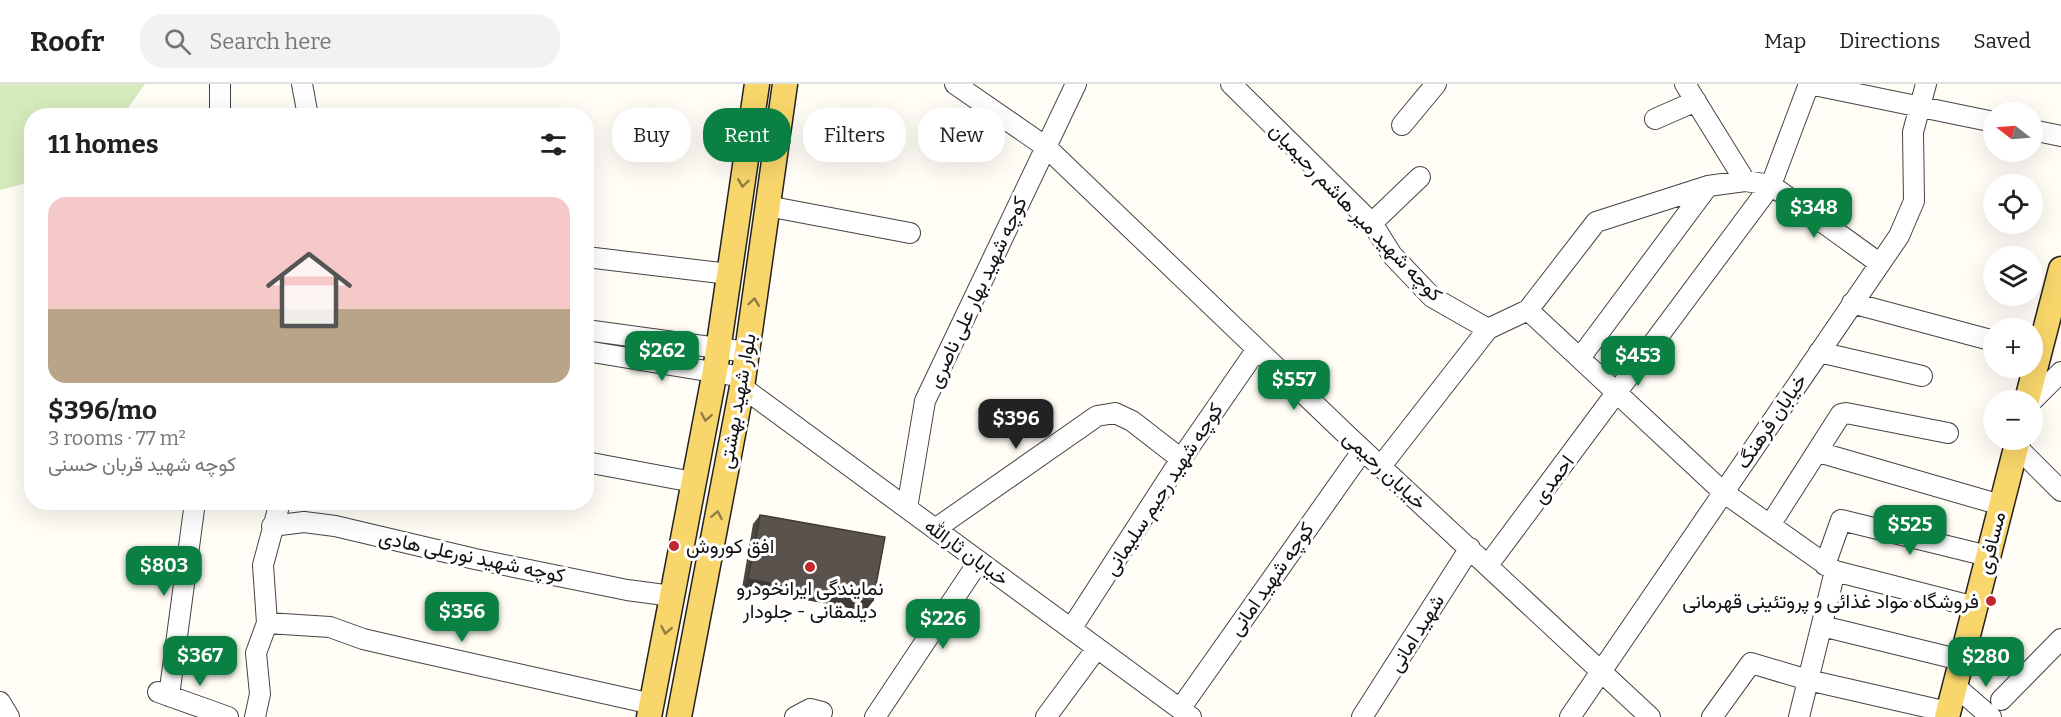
<!DOCTYPE html>
<meta charset="utf-8">
<style>
body{margin:0;font-family:Bitter,Vazirmatn,serif;background:#f2f2f2;color:#222;height:100vh;display:flex;flex-direction:column;font-size:22px;white-space:nowrap}
*{box-sizing:border-box;margin:0}
p{font-size:20px;color:#767676}
.icon{flex:none;width:33px;height:33px;fill:none;stroke:currentColor;stroke-width:2;stroke-linecap:round;stroke-linejoin:round}
.map{position:relative;flex:1;overflow:hidden}
.panel{position:absolute;left:24px;top:24px;width:570px;height:402px;display:flex;flex-direction:column;background:#fff;border-radius:24px;box-shadow:0 6px 24px #0002}
.panel>*{flex:none}
.hud{position:absolute;left:612px;top:24px;width:570px;height:54px;display:flex;gap:12px}
.needle{width:39px;rotate:287deg}
.fabs{position:absolute;left:1983px;top:18px;display:grid;gap:12px}
.fabs a{display:grid;place-items:center;width:60px;height:60px;border-radius:50%;background:#fff;box-shadow:0 6px 24px #0002;font-size:30px}
.price{position:absolute;translate:-50% -51px;padding:0 14px;border-radius:12px;background:#0b8043;color:#fff;font-size:20px;line-height:39px;filter:drop-shadow(0 2px 3px #0008)}
.price::after{content:'';position:absolute;left:50%;top:36px;width:18px;height:14px;margin-left:-9px;background:inherit;clip-path:polygon(0 0,100% 0,50% 100%)}
.price.on{background:#222;color:#fff}
ul{padding:0;list-style:none}
li{display:grid;align-content:center;gap:12px;height:318px;padding:0 24px}
li+li{border-top:2px solid #e0e0e0}
li span{display:grid;place-items:center;height:186px;border-radius:18px;color:#555}
li>.icon{margin-inline-start:auto}
span .icon{width:108px;height:108px;fill:#fffc;stroke-width:1}
li b{font-size:26px}
h2{display:flex;justify-content:space-between;align-items:center;height:72px;padding:0 24px;font-size:26px}
.tag{padding:0 21px;border-radius:24px;background:#fff;box-shadow:0 6px 24px #0002;font-size:21px;line-height:54px}
.tag.on{background:#0b8043;color:#fff}
header{display:flex;align-items:center;gap:36px;box-sizing:border-box;height:84px;padding:0 30px;background:#fff;border-bottom:2px solid #e0e0e0}
header strong{font-size:28px}
nav{display:flex;gap:33px;margin-inline-start:auto;font-size:21px}
.search{width:420px;height:54px;background:#f2f2f2;display:flex;align-items:center;gap:15px;box-sizing:border-box;padding:0 21px;border-radius:24px;color:#767676;font-size:22px}
.map>svg:first-child{display:block}
.green{fill:#d5ebbd}
.lines{fill:none;stroke-linecap:round;stroke-linejoin:round}
.minor-casing{stroke:#444;stroke-width:22}
.major-casing{stroke:#222;stroke-width:27}
.minor{stroke:#fff;stroke-width:20}
.major{stroke:#f9d66b;stroke-width:24}
.wall{fill:#4d4742}
.shaded-wall{fill:#3f3936}
.building{fill:#5a524d;stroke:#3f3936;stroke-width:1.5}
.oneway{stroke:#917d42}
.poi-dot{fill:#c4262e;stroke:#fff;stroke-width:2}
.labels{text-anchor:middle;stroke-width:6;stroke-linejoin:round;paint-order:stroke}
.street-label{font-size:20px;fill:#111;stroke:#fff}
.poi-label{font-size:20px;fill:#111;stroke:#fff;text-anchor:start}
</style>
<header>
<strong>Roofr</strong>
<div class="search"><svg class="icon" aria-label="search" viewBox="0 0 24 24"><circle cx="10" cy="10" r="6"/><path d="M15 15l6 6"/></svg>Search here</div>
<nav><a>Map</a><a>Directions</a><a>Saved</a></nav>
</header>
<div class="map">
<svg width="2061" height="633" viewBox="0 0 2061 633">
<rect width="100%" height="100%" fill="#fffdf5"/>
<!-- green -->
<path class="green" d="M0,0H145L123,31L32,32L31,98L0,106Z"/>
<g class="lines">
<!-- minor casing -->
<g class="minor-casing">
<path id="minor" d="M220,0V32
M302,0L308,32
M955,0L1046,63L1351,355L1650,633
M1231,0L1372,139L1392,171L1432,213L1488,245
M1685,0L1745,97
M1809,0L1994,38
M1655,35L1696,17
M1402,41L1436,0
M2032,46L2061,52
M767,122L910,149
M1372,139L1420,93
M586,173L729,190
M1852,219L1994,257
M1528,226L1723,408L1835,487L1975,523
M586,246L747,268
M586,267L743,293
M1819,268L1922,292
M1580,274L1708,102
M742,303L1191,633
M2032,317L2061,288
M2016,362L2061,407
M1818,368L2001,421
M586,378L693,398
M1381,382L1488,245L1528,226L1596,138L1708,102L1745,97L1771,101L1879,179
M907,424L925,317L1076,0
M1770,441L1841,330L1846,329L1948,349
M272,442L304,438L335,442L475,475L627,506L672,512
M935,445L1097,332L1115,329L1132,337L1181,375
M1488,481L1771,101L1809,0
M1825,481L1841,436L1988,472
M267,539L330,543L363,555L415,567L652,620
M1822,542L1961,576
M1071,545L1181,375L1257,265
M1955,602L1991,633
M158,608L228,633
M169,612L195,418
M2001,616L2061,555
M0,618L9,633
M1180,625L1363,366
M255,633L260,610L256,569L267,539L263,481L280,418
M795,633L810,625L822,628
M875,633L979,477
M1046,633L1097,564
M1362,633L1470,464
M1570,633L1899,152L1914,117L1913,48L1926,0
M1712,633L1751,579L1808,596L1948,628
M1799,633L1835,487"/>
</g>
<!-- major casing -->
<g class="major-casing">
<path id="major" d="M2027,316L2061,185
M649,633L715,287L757,0
M679,633L742,303L785,0
M1947,633L2018,356"/>
</g>
<!-- minor -->
<use href="#minor" class="minor"/>
<!-- major -->
<use href="#major" class="major"/>
</g>
<!-- wall -->
<path class="wall" d="M760,431L866,527L742,504L753,440Z"/>
<!-- shaded-wall -->
<path class="shaded-wall" d="M748,495L873,517L866,527L742,504Z"/>
<!-- building -->
<path class="building" d="M760,431L885,453L873,517L748,495Z"/>
<!-- one-way arrows -->
<defs><path id="oneway-chevron" d="M-2-3.5L2.5 0L-2 3.5" fill="none" stroke-width="1.6" stroke-linecap="round" stroke-linejoin="round" transform="scale(1.5)"/></defs>
<g class="oneway">
<use href="#oneway-chevron" transform="translate(743 99) rotate(98)"/>
<use href="#oneway-chevron" transform="translate(754 218) rotate(-82)"/>
<use href="#oneway-chevron" transform="translate(706 333) rotate(101)"/>
<use href="#oneway-chevron" transform="translate(717 431) rotate(-79)"/>
<use href="#oneway-chevron" transform="translate(666 546) rotate(101)"/>
</g>
<!-- markers -->
<g class="poi-dot">
<circle cx="674" cy="462" r="6"/>
<circle cx="810" cy="483" r="6"/>
<circle cx="1991" cy="517" r="6"/>
</g>
<g class="labels">
<!-- street labels -->
<g class="street-label">
<text transform="translate(1356 128) rotate(46)" y="7">کوچه شهید میر هاشم رحیمیان</text>
<text transform="translate(977 208) rotate(-65)" y="7">کوچه شهید بهار علی ناصری</text>
<text transform="translate(737 317) rotate(-80)" y="7">بلوار شهید بهشتی</text>
<text transform="translate(1771 337) rotate(-56)" y="7">خیابان فرهنگ</text>
<text transform="translate(1385 386) rotate(43)" y="7">خیابان رحیمی</text>
<text transform="translate(1553 395) rotate(-53)" y="7">احمدی</text>
<text transform="translate(1163 405) rotate(-57)" y="7">کوچه شهید رحیم سلیمانی</text>
<text transform="translate(1991 459) rotate(-76)" y="7">مسافری</text>
<text transform="translate(967 468) rotate(36)" y="7">خیابان ثارالله</text>
<text transform="translate(472 472) rotate(12)" y="7">کوچه شهید نورعلی هادی</text>
<text transform="translate(1271 495) rotate(-55)" y="7">کوچه شهید امانی</text>
<text transform="translate(1416 549) rotate(-58)" y="7">شهید امانی</text>
</g>
<!-- poi labels -->
<g class="poi-label">
<text x="686" y="469">افق کوروش</text>
<text x="810" y="511" text-anchor="middle">نمایندگی ایرانخودرو<tspan x="810" dy="23">دیلمقانی - جلودار</tspan></text>
<text x="1979" y="524" text-anchor="end">فروشگاه مواد غذائی و پروتئینی قهرمانی</text>
</g>
</g>
</svg>
<div class="fabs">
<a><svg class="needle" viewBox="-14 -14 28 28"><path d="M0-13l5 13h-10z" fill="#e53935"/><path d="M0 13l5-13h-10z" fill="#767676"/></svg></a>
<a><svg class="icon" aria-label="locate" viewBox="0 0 24 24"><circle cx="12" cy="12" r="6"/><path d="M12 2v4M12 18v4M2 12h4M18 12h4"/></svg></a>
<a><svg class="icon" aria-label="layers" viewBox="0 0 24 24"><path d="M12 4l9 5-9 5-9-5zM3 14l9 5 9-5"/></svg></a>
<a>+</a>
<a>−</a>
</div>
<b class="price" style="left:1814px;top:155px">$348</b>
<b class="price" style="left:662px;top:298px">$262</b>
<b class="price" style="left:1638px;top:303px">$453</b>
<b class="price" style="left:1294px;top:327px">$557</b>
<b class="price on" style="left:1016px;top:366px">$396</b>
<b class="price" style="left:1910px;top:472px">$525</b>
<b class="price" style="left:164px;top:513px">$803</b>
<b class="price" style="left:462px;top:559px">$356</b>
<b class="price" style="left:943px;top:566px">$226</b>
<b class="price" style="left:200px;top:603px">$367</b>
<b class="price" style="left:1986px;top:604px">$280</b>
<div class="hud">
<a class="tag">Buy</a>
<a class="tag on">Rent</a>
<a class="tag">Filters</a>
<a class="tag">New</a>
</div>
<section class="panel">
<h2>11 homes<svg class="icon" aria-label="filters" viewBox="0 0 24 24"><path d="M4 7h16M4 17h16"/><circle cx="9" cy="7" r="2"/><circle cx="15" cy="17" r="2"/></svg></h2>
<ul>
<li><span style="background:linear-gradient(#f6c9c9 60%,#b9a48a 0)"><svg class="icon" aria-label="home" viewBox="0 0 24 24"><path d="M3 11l9-7 9 7M6 9v11h12V9"/></svg></span><div><b>$396/mo</b><p>3 rooms · 77 m²</p><p>کوچه شهید قربان حسنی</p></div></li>
</ul>
</section>
</div>
